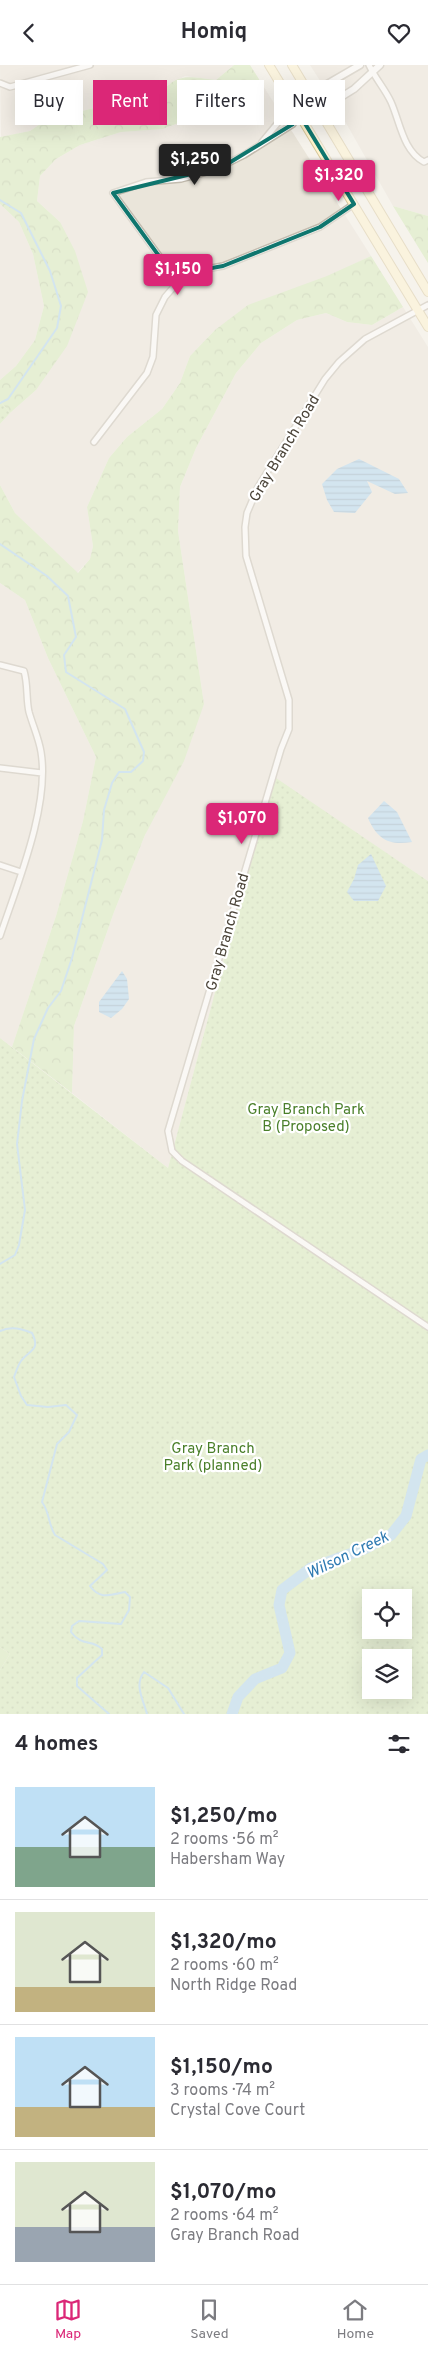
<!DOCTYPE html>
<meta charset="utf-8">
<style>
body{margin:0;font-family:Overpass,sans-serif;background:#f7f7f7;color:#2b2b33;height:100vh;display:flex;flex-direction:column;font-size:19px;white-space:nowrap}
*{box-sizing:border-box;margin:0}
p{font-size:16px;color:#7c7c81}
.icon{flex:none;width:28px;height:28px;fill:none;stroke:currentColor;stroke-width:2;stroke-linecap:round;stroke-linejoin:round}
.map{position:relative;height:1649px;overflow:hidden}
.side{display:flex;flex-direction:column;background:#fff;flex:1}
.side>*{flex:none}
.guide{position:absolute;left:15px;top:15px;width:399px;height:45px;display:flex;gap:10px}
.fabs{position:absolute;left:362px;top:1524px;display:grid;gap:10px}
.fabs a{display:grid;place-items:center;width:50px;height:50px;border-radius:0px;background:#fff;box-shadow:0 5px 20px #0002;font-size:25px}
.price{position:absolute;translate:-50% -42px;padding:0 11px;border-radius:5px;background:#db2777;color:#fff;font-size:16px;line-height:32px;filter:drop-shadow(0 1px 2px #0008)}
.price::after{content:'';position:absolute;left:50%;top:30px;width:15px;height:11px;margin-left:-8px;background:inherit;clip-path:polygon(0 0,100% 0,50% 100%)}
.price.on{background:#222;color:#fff}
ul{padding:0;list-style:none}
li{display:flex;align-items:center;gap:15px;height:125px;padding:0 15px}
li+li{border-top:1px solid #e1e1e2}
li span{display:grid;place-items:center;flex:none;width:140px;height:100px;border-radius:0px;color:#555}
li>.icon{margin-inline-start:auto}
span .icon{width:60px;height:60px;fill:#fffc;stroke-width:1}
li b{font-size:21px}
h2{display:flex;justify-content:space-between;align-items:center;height:60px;padding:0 15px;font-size:21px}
.tag{padding:0 18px;border-radius:0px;background:#fff;box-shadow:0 5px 20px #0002;font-size:18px;line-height:45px}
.tag.on{background:#db2777;color:#fff}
header{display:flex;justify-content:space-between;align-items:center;height:65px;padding:0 15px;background:#fff;font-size:22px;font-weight:700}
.tabs{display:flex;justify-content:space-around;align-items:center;height:70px;border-top:1px solid #e1e1e2;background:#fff;font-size:14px;color:#7c7c81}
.tabs a{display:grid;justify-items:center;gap:2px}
.tabs .on{color:#db2777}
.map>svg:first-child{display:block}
.residential{fill:#eae5da}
.forest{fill:url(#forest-crowns)}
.park{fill:url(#park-dots);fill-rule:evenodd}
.water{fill:url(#water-rules)}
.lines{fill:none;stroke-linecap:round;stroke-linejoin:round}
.stream{stroke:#a9d4f2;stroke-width:2}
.river{stroke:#a9d4f2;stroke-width:11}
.minor-casing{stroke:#c2bbae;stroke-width:8}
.tertiary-casing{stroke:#c2bbae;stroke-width:9}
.secondary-casing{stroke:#d6c79b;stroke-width:10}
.minor{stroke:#fff;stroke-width:5}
.tertiary{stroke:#fff;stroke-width:6}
.secondary{stroke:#fff3cd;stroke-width:8}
.marked{fill:none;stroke:#0f766e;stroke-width:4;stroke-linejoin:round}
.labels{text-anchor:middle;stroke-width:4.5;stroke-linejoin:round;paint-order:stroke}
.street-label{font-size:15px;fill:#4b4439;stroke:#fff}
.park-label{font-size:15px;fill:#4a7f2a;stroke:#fff}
.water-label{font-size:16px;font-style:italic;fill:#2e7ab2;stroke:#fff}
</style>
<header><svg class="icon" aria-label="back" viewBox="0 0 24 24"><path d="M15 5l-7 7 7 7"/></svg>Homiq<svg class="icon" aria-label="heart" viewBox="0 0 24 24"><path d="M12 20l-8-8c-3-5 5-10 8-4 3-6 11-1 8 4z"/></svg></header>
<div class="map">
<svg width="428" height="1649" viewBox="0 0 428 1649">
<defs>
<pattern id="forest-crowns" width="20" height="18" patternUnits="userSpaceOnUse" patternTransform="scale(1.25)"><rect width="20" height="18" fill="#d2eab5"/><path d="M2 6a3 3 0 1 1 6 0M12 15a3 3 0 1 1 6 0" fill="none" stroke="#b6ca9c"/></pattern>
<pattern id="park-dots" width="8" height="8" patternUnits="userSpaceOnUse" patternTransform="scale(1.25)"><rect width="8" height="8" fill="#d2eab5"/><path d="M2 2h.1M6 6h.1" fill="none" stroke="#b6ca9c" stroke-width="1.8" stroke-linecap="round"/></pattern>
<pattern id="water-rules" width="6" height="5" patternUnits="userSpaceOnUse" patternTransform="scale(1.25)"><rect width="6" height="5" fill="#a9d4f2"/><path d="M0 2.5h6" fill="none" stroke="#8caec5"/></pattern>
</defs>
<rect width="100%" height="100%" fill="#f6f3ec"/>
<!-- residential -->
<path class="residential" d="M0,0H234L216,15L185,11L168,20L152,38H114L46,55L30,66L1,72Z
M310,0H428V151L393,141L338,44Z
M262,19L371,191L215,265L190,291L180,318L162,344L127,372L109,393L87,442L93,481L90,494L77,508L15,448L0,420V359L10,348L36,325L60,157L37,136L40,111L56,94L80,80L121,67L163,64L199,50Z
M0,139L19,157L33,189L44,241L35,275L16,301L0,315Z
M403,242L428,282V816L273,712L168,1103L72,1028L74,961L114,847L145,770L204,639L178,466L180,422L196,383L236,308L261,278L297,255L326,248L347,257L372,260Z
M0,518L25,535L48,593L96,692L83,756L56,851L12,982L0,973Z"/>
<!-- forest -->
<path class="forest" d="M234,0H250L262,19L199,50L163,64L121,67L80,80L56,94L40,111L37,136L60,157L75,186L88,227L67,281L36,325L10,348L0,336V315L16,301L35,275L44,241L33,189L19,157L0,139V72L30,66L46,55L114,38H151C177,9 179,10 216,15Z
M393,141L428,151V198Z
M371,191L403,242L372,260L347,257L326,248L297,255L261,278L236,308L196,383L180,422L178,466L204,639L184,696L145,770L114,847L74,961L72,1028L12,982L56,851L83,756L96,692L48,593L25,535L0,518V420L15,448L78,508L90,494L93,481L87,442L109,393L127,372L162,344L180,318L190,291L215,265L248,240L327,211Z
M0,1582L10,1589L0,1605Z"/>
<!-- park -->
<path class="park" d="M0,336L10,348L0,359Z
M273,711L428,816V1649H0V1605L10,1589L0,1582V973L168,1103ZM371,1532H404V1565H371ZM371,1592H404V1625H371Z"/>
<!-- water -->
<path class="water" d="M359,394L399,414L408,428L395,429L367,416L372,427L355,448L334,447L327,435L322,419L337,404Z
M384,736L397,747L412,777C389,781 377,774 368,753Z
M371,789L386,821L378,836H354L347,827L354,814L358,800Z
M122,906L127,914L129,934L122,944L111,953L99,947V937Z"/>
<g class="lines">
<!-- stream -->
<path class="stream" d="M0,135L21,148L50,206L61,241L57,263L8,334L0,338
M0,479L47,511L68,531L76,572L64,590L66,607L125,644L144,687L143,696L131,707H119L112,718L104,745L102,775L72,893L61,926L48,943L34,974L22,1036L17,1079L25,1145L19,1180L15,1190L0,1199
M0,1266C10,1261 23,1264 32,1268C41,1286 29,1285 21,1296C18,1300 16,1307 14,1312L21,1331L27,1340L48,1342L66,1340L77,1350L69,1367L57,1379L42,1437C50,1448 48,1459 55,1470L103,1499L107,1505L90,1521C100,1535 110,1530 125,1527L130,1532L129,1545L121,1559L79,1556L72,1561L71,1567C82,1582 92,1574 102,1584V1590L77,1613V1621L109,1649
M147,1649C143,1634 134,1620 144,1607L168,1623L184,1649"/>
<!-- river -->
<path class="river" d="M232,1649L238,1632L255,1614L282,1603L290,1588L279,1540L282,1525L311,1503L364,1484L391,1470L406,1451L421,1394L428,1390"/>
<!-- minor casing -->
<g class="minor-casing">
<path id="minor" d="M369,0C375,13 385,24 391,37C400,57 403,86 424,97L428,95
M0,18L10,22L90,0
M178,217L113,128L146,117L181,114L214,105L244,90L293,59L298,47L286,48L262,77
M428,240L365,274L339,297L325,314L258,422L247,448L245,462L246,491L289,635V664L281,684L168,1066L172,1086L182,1096L428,1262
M94,377L147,308L153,292L156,250L165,232L178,217L195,206L223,201L320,162L354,139
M0,600L24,606C28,619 26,634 29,647C33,661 39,674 41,687C50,741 17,820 0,871
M0,703L42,708
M0,800L21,807"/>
</g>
<!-- tertiary casing -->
<g class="tertiary-casing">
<path id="tertiary" d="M298,47L320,45L354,24L380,0
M298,47L310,29L360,0"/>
</g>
<!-- secondary casing -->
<g class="secondary-casing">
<path id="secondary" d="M269,0L428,262
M292,0L428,227"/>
</g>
<!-- minor -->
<use href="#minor" class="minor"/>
<!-- tertiary -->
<use href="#tertiary" class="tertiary"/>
<!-- secondary -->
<use href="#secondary" class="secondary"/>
</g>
<!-- marked area -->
<path d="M0 0H428V1649H0ZM298,47L354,139L320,162L223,201L195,206L178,217L113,128L224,101L293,59Z" fill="#f6f3ec" fill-opacity=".55" fill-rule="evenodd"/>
<path class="marked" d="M298,47L354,139L320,162L223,201L195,206L178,217L113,128L224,101L293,59Z"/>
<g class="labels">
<!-- street labels -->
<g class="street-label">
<text transform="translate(284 383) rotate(-59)" y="5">Gray Branch Road</text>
<text transform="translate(227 867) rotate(-74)" y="5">Gray Branch Road</text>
</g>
<!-- park labels -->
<g class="park-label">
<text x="306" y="1049">Gray Branch Park<tspan x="306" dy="17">B (Proposed)</tspan></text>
<text x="213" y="1388">Gray Branch<tspan x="213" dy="17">Park (planned)</tspan></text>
</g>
<!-- water labels -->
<g class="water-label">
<text transform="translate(347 1489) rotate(-26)" y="6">Wilson Creek</text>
</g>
</g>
</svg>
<div class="fabs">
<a><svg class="icon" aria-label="locate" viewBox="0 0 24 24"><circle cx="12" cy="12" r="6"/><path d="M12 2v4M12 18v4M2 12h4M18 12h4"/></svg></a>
<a><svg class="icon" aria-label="layers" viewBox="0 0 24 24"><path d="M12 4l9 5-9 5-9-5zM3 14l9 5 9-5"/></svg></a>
</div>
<b class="price on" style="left:195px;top:121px">$1,250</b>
<b class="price" style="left:339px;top:137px">$1,320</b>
<b class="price" style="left:178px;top:231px">$1,150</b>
<b class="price" style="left:242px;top:780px">$1,070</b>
<div class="guide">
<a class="tag">Buy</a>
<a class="tag on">Rent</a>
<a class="tag">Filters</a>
<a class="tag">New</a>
</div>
</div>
<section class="side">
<h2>4 homes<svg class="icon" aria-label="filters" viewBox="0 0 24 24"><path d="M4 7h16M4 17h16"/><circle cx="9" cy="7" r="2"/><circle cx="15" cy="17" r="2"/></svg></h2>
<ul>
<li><span style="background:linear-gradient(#bfe0f5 60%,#7fa58c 0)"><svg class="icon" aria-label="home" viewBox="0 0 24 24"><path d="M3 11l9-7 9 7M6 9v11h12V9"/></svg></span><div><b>$1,250/mo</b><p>2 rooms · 56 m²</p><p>Habersham Way</p></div></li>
<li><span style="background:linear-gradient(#dfe7d0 75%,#c2b280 0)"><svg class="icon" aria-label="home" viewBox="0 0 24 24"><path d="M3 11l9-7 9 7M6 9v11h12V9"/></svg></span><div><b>$1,320/mo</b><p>2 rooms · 60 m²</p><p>North Ridge Road</p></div></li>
<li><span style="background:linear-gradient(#bfe0f5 70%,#c2b280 0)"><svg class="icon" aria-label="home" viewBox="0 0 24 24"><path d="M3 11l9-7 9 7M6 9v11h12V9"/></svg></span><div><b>$1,150/mo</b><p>3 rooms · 74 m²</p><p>Crystal Cove Court</p></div></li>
<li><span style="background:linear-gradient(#dfe7d0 65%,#9aa5b1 0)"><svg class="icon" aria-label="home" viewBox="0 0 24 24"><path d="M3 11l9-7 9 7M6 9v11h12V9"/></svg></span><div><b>$1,070/mo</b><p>2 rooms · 64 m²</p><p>Gray Branch Road</p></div></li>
</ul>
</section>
<nav class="tabs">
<a class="on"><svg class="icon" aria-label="map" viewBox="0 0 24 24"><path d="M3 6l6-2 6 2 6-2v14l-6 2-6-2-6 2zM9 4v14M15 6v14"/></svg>Map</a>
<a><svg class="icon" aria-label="saved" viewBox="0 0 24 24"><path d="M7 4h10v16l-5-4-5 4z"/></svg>Saved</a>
<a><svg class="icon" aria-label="home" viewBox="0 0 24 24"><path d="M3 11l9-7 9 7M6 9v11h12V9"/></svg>Home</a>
</nav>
